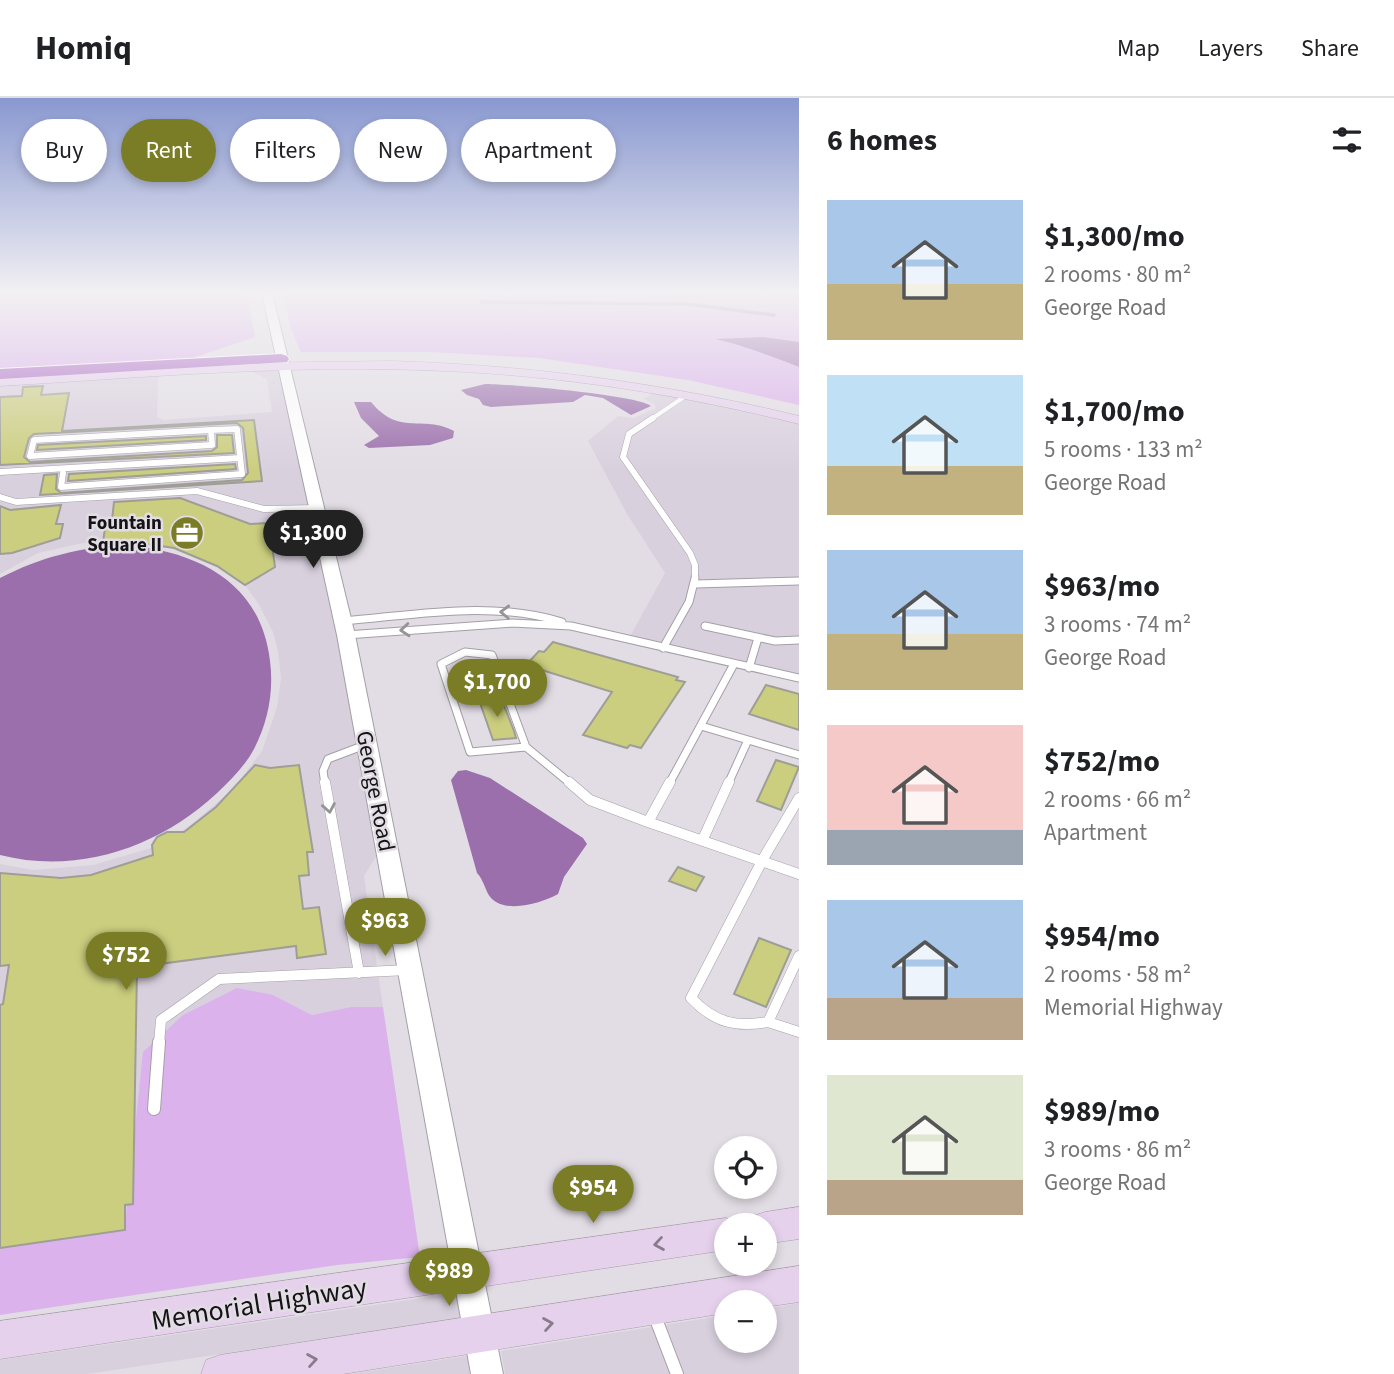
<!DOCTYPE html>
<meta charset="utf-8">
<style>
body{margin:0;font-family:"Source Sans 3",sans-serif;background:#f6f6f6;color:#202124;height:100vh;display:flex;flex-direction:column;font-size:26px;white-space:nowrap}
*{box-sizing:border-box;margin:0}
p{font-size:23px;color:#757577}
.icon{flex:none;width:38px;height:38px;fill:none;stroke:currentColor;stroke-width:2;stroke-linecap:round;stroke-linejoin:round}
.map{position:relative;flex:1;overflow:hidden}
.details{display:flex;flex-direction:column;background:#fff;width:595px}
.details>*{flex:none}
.top-card{position:absolute;left:21px;top:21px;width:665px;height:63px;display:flex;gap:14px}
.buttons{position:absolute;left:714px;top:1038px;display:grid;gap:14px}
.buttons a{display:grid;place-items:center;width:63px;height:63px;border-radius:50%;background:#fff;box-shadow:0 4px 10px #0003;font-size:35px}
.price{position:absolute;translate:-50% -60px;padding:0 16px;border-radius:24px;background:#7b7d26;color:#fff;font-size:23px;line-height:46px;filter:drop-shadow(0 2px 4px #0008)}
.price::after{content:'';position:absolute;left:50%;top:42px;width:21px;height:16px;margin-left:-10px;background:inherit;clip-path:polygon(0 0,100% 0,50% 100%)}
.price.current{background:#222;color:#fff}
ul{padding:0;list-style:none}
li{display:flex;align-items:center;gap:21px;height:175px;padding:0 28px}
li span{display:grid;place-items:center;flex:none;width:196px;height:140px;border-radius:0px;color:#555}
li>.icon{margin-inline-start:auto}
span .icon{width:84px;height:84px;fill:#fffc;stroke-width:1}
li b{font-size:30px}
h2{display:flex;justify-content:space-between;align-items:center;height:84px;padding:0 28px;font-size:30px}
.tag{padding:0 24px;border-radius:32px;background:#fff;box-shadow:0 4px 10px #0003;font-size:24px;line-height:63px}
.tag.current{background:#7b7d26;color:#fff}
header{display:flex;align-items:center;gap:42px;box-sizing:border-box;height:98px;padding:0 35px;background:#fff;border-bottom:2px solid #e0e0e0}
header strong{font-size:33px}
nav{display:flex;gap:38px;margin-inline-start:auto;font-size:24px}
main{display:flex;flex:1;min-height:0}
.map>svg:first-child{display:block}
.built{fill:#d9d0de}
.green{fill:#dbb2eb}
.water{fill:#9b6fac}
.lines{fill:none;stroke-linecap:round;stroke-linejoin:round}
.stream{stroke:#9b6fac;stroke-width:3.5}
.building{fill:#cbce7e;stroke:#9e9e96;stroke-width:2}
.service-far4-casing{stroke:#a49fa6;stroke-width:5}
.service-far3-casing{stroke:#a49fa6;stroke-width:7}
.service-far2-casing{stroke:#a49fa6;stroke-width:9}
.service-far1-casing{stroke:#a49fa6;stroke-width:11}
.service-casing{stroke:#a49fa6;stroke-width:14}
.tertiary-casing{stroke:#a49fa6;stroke-width:2}
.secondary-casing{stroke:#a49fa6;stroke-width:1}
.motorway-casing{stroke:#fff;stroke-width:2}
.service-far4{stroke:#fff;stroke-width:4.5}
.service-far3{stroke:#fff;stroke-width:6}
.service-far2{stroke:#fff;stroke-width:7}
.service-far1{stroke:#fff;stroke-width:10}
.service{stroke:#fff;stroke-width:12}
.tertiary{fill:#fff;fill-rule:evenodd}
.secondary{fill:#e6d1ed;fill-rule:evenodd}
.motorway{fill:#ab67c4;fill-rule:evenodd}
.oneway{stroke:#969596}
.oneway2{stroke:#887c8c}
.labels{text-anchor:middle;stroke-width:5;stroke-linejoin:round;paint-order:stroke}
.far-poi-label{font-size:19px;font-weight:bold;fill:#151315;stroke:#e2dde4;text-anchor:end}
.street-label{font-size:23px;fill:#151315;stroke:#e2dde4}
.near-street-label{font-size:28px;fill:#151315;stroke:#e2dde4}
</style>
<header>
<strong>Homiq</strong>
<nav><a>Map</a><a>Layers</a><a>Share</a></nav>
</header>
<main>
<div class="map">
<svg width="799" height="1276" viewBox="0 0 799 1276">
<rect width="100%" height="100%" fill="#e2dde4"/>
<!-- built -->
<path class="built" d="M277,271L308,399L337,538L377,757L364,778L383,909H351L312,917L273,897L126,1117L0,1136V766L33,772L93,767L151,750L187,730L233,691L262,653L277,609L281,580L278,553L273,534L258,505L234,472L192,452L129,444L83,445L38,455L0,476V286L162,277L158,280L157,319L163,322L272,314L267,281L250,273Z
M655,294L799,325V579L628,542L665,475L627,416L588,343L618,318L634,320L656,310L654,306L644,301Z
M456,1195L460,1220L87,1276H0V1262Z
M799,1205V1276H505L501,1253L726,1217V1242H765V1211Z
M467,1258L470,1276H350L466,1258Z"/>
<!-- green -->
<path class="green" d="M0,195H247L255,239L190,261L0,272Z
M283,195H799V307L688,282L539,260L430,254H301L290,229Z
M237,890L273,897L312,917L351,909H383L420,1159L337,1167L0,1217V1136L126,1117L143,954L183,917Z"/>
<!-- water -->
<path class="water" d="M763,239L799,244V269C773,259 740,246 715,241Z
M485,286C508,286 637,297 651,308L631,317L603,300L585,297L573,304L491,309L483,307L479,301L467,297L461,292Z
M354,304H371C400,339 422,316 454,333L453,340L430,347L369,350L364,347L379,338L361,320Z
M127,447C199,454 261,485 270,563C274,593 268,624 254,651C245,668 230,683 216,696C159,749 78,777 0,757V480C41,459 80,449 127,447Z
M466,672L490,680L583,740L587,746L564,779L558,796C542,805 506,816 491,800C485,793 484,782 477,775L451,682L458,673Z"/>
<g class="lines">
<!-- stream -->
<path class="stream" d="M482,204L687,206L774,217"/>
</g>
<!-- building -->
<path class="building" d="M43,288L41,297L69,295L62,333L254,322L262,383L40,397L44,377L57,376L56,391L61,395L242,382L248,375L243,330L237,325L34,336L29,340L24,359L30,364L212,353L217,349V337H232L234,355L0,367V299L22,298L23,289Z
M206,338V342L37,352L38,347Z
M235,366L236,371L68,383L69,376Z
M180,400L250,426L269,425L275,469L245,487L217,468L174,450L127,443L103,444L106,423L112,422L114,404Z
M61,407L56,426H63L60,440L12,455L0,456V408L10,412Z
M553,544L678,579L676,582L685,584L641,650L630,647L627,650L583,637L612,594L526,567L539,553L544,554Z
M766,587L799,596V632L749,616Z
M501,600L514,633L516,640L493,642L479,602Z
M776,662L799,669L781,712L757,703Z
M255,667L270,670L299,667L313,754H307L309,777L299,778L303,811L319,809L326,856L297,860L296,848L137,869L133,1106L125,1107V1132L0,1150V907L3,906L9,867L0,868V775L61,780L91,777L153,757L152,747L157,739L167,734H184L216,709Z
M678,769L704,779L696,793L669,783Z
M759,840L791,852L766,909L734,896Z"/>
<g class="lines">
<!-- service-far4 casing -->
<g class="service-far4-casing">
<path id="service-far4" d="M650,322L687,297"/>
</g>
<!-- service-far3 casing -->
<g class="service-far3-casing">
<path id="service-far3" d="M653,320L629,336L623,359L690,455L695,467V482
M211,332L212,347L30,358L34,342Z
M0,374L240,360
M63,375L61,389L242,376L237,331L211,332
M0,399L16,404L197,393L264,411L318,410"/>
</g>
<!-- service-far2 casing -->
<g class="service-far2-casing">
<path id="service-far2" d="M696,486L799,483
M343,523C416,517 491,502 562,524
M705,528L775,543L799,542
M346,537L512,525L571,528L799,580
M663,550L689,504L695,480
M465,554L492,557L526,649L470,654L441,566Z
M749,570L758,540
M701,628L799,657
M526,649L571,686
M325,686L323,673L328,661L365,647
M669,686L734,566
M728,686L748,642"/>
</g>
<!-- service-far1 casing -->
<g class="service-far1-casing">
<path id="service-far1" d="M325,684L359,875
M569,684L590,702L648,724
M670,684L648,724L799,776
M799,700L763,761L691,900C714,924 735,930 768,924L799,858
M703,741L729,684
M768,924L799,934
M159,946L161,922L219,881L408,872"/>
</g>
<!-- service casing -->
<g class="service-casing">
<path id="service" d="M154,1011L159,944
M654,1216L677,1276"/>
</g>
<!-- tertiary casing -->
<g class="tertiary-casing">
<path id="tertiary" d="M262,195H272L355,537L503,1276H471L337,537Z"/>
</g>
<!-- secondary casing -->
<g class="secondary-casing">
<path id="secondary" d="M391,263C530,267 664,285 799,318V326C682,297 564,278 444,273C296,266 148,279 0,288V280L244,265Z
M799,1109V1141L765,1146V1127H749L753,1118L765,1114Z
M726,1120L740,1127H726V1152L0,1261V1223Z
M799,1168V1204L765,1209V1204H726V1215L343,1276H201L206,1262L220,1257Z"/>
</g>
<!-- motorway casing -->
<g class="motorway-casing">
<path id="motorway" d="M281,256L287,258L289,261L287,264L0,281V271Z"/>
</g>
<!-- service-far4 -->
<use href="#service-far4" class="service-far4"/>
<!-- service-far3 -->
<use href="#service-far3" class="service-far3"/>
<!-- service-far2 -->
<use href="#service-far2" class="service-far2"/>
<!-- service-far1 -->
<use href="#service-far1" class="service-far1"/>
<!-- service -->
<use href="#service" class="service"/>
<!-- tertiary -->
<use href="#tertiary" class="tertiary"/>
<!-- secondary -->
<use href="#secondary" class="secondary"/>
<!-- motorway -->
<use href="#motorway" class="motorway"/>
</g>
<!-- one-way arrows -->
<defs><path id="oneway-chevron" d="M-2-3.5L2.5 0L-2 3.5" fill="none" stroke-width="1.6" stroke-linecap="round" stroke-linejoin="round" transform="scale(1.75)"/></defs>
<g class="oneway">
<use href="#oneway-chevron" transform="translate(505 514) rotate(-178)"/>
<use href="#oneway-chevron" transform="translate(405 532) rotate(175)"/>
<use href="#oneway-chevron" transform="translate(329 710) rotate(80)"/>
</g>
<g class="oneway2">
<use href="#oneway-chevron" transform="translate(659 1146) rotate(171)"/>
<use href="#oneway-chevron" transform="translate(548 1226) rotate(-9)"/>
<use href="#oneway-chevron" transform="translate(312 1262) rotate(-9)"/>
</g>
<!-- sky -->
<linearGradient id="sky" x2="0" y2="1"><stop stop-color="#8998d0"/><stop offset="0.52" stop-color="#f2f0f3"/><stop offset="1" stop-color="#f2f0f3" stop-opacity="0"/></linearGradient>
<rect width="799" height="374" fill="url(#sky)"/>
<!-- icons -->
<defs>
<g id="office-disc" transform="scale(1.75)"><circle r="9.5" fill="#7b7d26" stroke="#e2dde4"/><path d="M-6-3h4V-5.5h4V-3h4V5H-6ZM-1-4.5V-3h2v-1.5ZM-6 0V1H6V0Z" fill="#fff"/></g>
</defs>
<g fill-rule="evenodd">
<use href="#office-disc" x="187" y="435"/>
</g>
<g class="labels">
<!-- far-poi labels -->
<g class="far-poi-label">
<text x="162" y="431">Fountain<tspan x="162" dy="22">Square II</tspan></text>
</g>
<!-- street labels -->
<g class="street-label">
<text transform="translate(376 693) rotate(79)" y="8">George Road</text>
</g>
<!-- near-street labels -->
<g class="near-street-label">
<text transform="translate(259 1205) rotate(-9)" y="10">Memorial Highway</text>
</g>
</g>
</svg>
<div class="buttons">
<a><svg class="icon" aria-label="locate" viewBox="0 0 24 24"><circle cx="12" cy="12" r="6"/><path d="M12 2v4M12 18v4M2 12h4M18 12h4"/></svg></a>
<a>+</a>
<a>−</a>
</div>
<b class="price current" style="left:313px;top:472px">$1,300</b>
<b class="price" style="left:497px;top:621px">$1,700</b>
<b class="price" style="left:385px;top:860px">$963</b>
<b class="price" style="left:126px;top:894px">$752</b>
<b class="price" style="left:593px;top:1127px">$954</b>
<b class="price" style="left:449px;top:1210px">$989</b>
<div class="top-card">
<a class="tag">Buy</a>
<a class="tag current">Rent</a>
<a class="tag">Filters</a>
<a class="tag">New</a>
<a class="tag">Apartment</a>
</div>
</div>
<section class="details">
<h2>6 homes<svg class="icon" aria-label="filters" viewBox="0 0 24 24"><path d="M4 7h16M4 17h16"/><circle cx="9" cy="7" r="2"/><circle cx="15" cy="17" r="2"/></svg></h2>
<ul>
<li><span style="background:linear-gradient(#a9c7e8 60%,#c2b280 0)"><svg class="icon" aria-label="home" viewBox="0 0 24 24"><path d="M3 11l9-7 9 7M6 9v11h12V9"/></svg></span><div><b>$1,300/mo</b><p>2 rooms · 80 m²</p><p>George Road</p></div></li>
<li><span style="background:linear-gradient(#bfe0f5 65%,#c2b280 0)"><svg class="icon" aria-label="home" viewBox="0 0 24 24"><path d="M3 11l9-7 9 7M6 9v11h12V9"/></svg></span><div><b>$1,700/mo</b><p>5 rooms · 133 m²</p><p>George Road</p></div></li>
<li><span style="background:linear-gradient(#a9c7e8 60%,#c2b280 0)"><svg class="icon" aria-label="home" viewBox="0 0 24 24"><path d="M3 11l9-7 9 7M6 9v11h12V9"/></svg></span><div><b>$963/mo</b><p>3 rooms · 74 m²</p><p>George Road</p></div></li>
<li><span style="background:linear-gradient(#f6c9c9 75%,#9aa5b1 0)"><svg class="icon" aria-label="home" viewBox="0 0 24 24"><path d="M3 11l9-7 9 7M6 9v11h12V9"/></svg></span><div><b>$752/mo</b><p>2 rooms · 66 m²</p><p>Apartment</p></div></li>
<li><span style="background:linear-gradient(#a9c7e8 70%,#b9a48a 0)"><svg class="icon" aria-label="home" viewBox="0 0 24 24"><path d="M3 11l9-7 9 7M6 9v11h12V9"/></svg></span><div><b>$954/mo</b><p>2 rooms · 58 m²</p><p>Memorial Highway</p></div></li>
<li><span style="background:linear-gradient(#dfe7d0 75%,#b9a48a 0)"><svg class="icon" aria-label="home" viewBox="0 0 24 24"><path d="M3 11l9-7 9 7M6 9v11h12V9"/></svg></span><div><b>$989/mo</b><p>3 rooms · 86 m²</p><p>George Road</p></div></li>
</ul>
</section>
</main>
